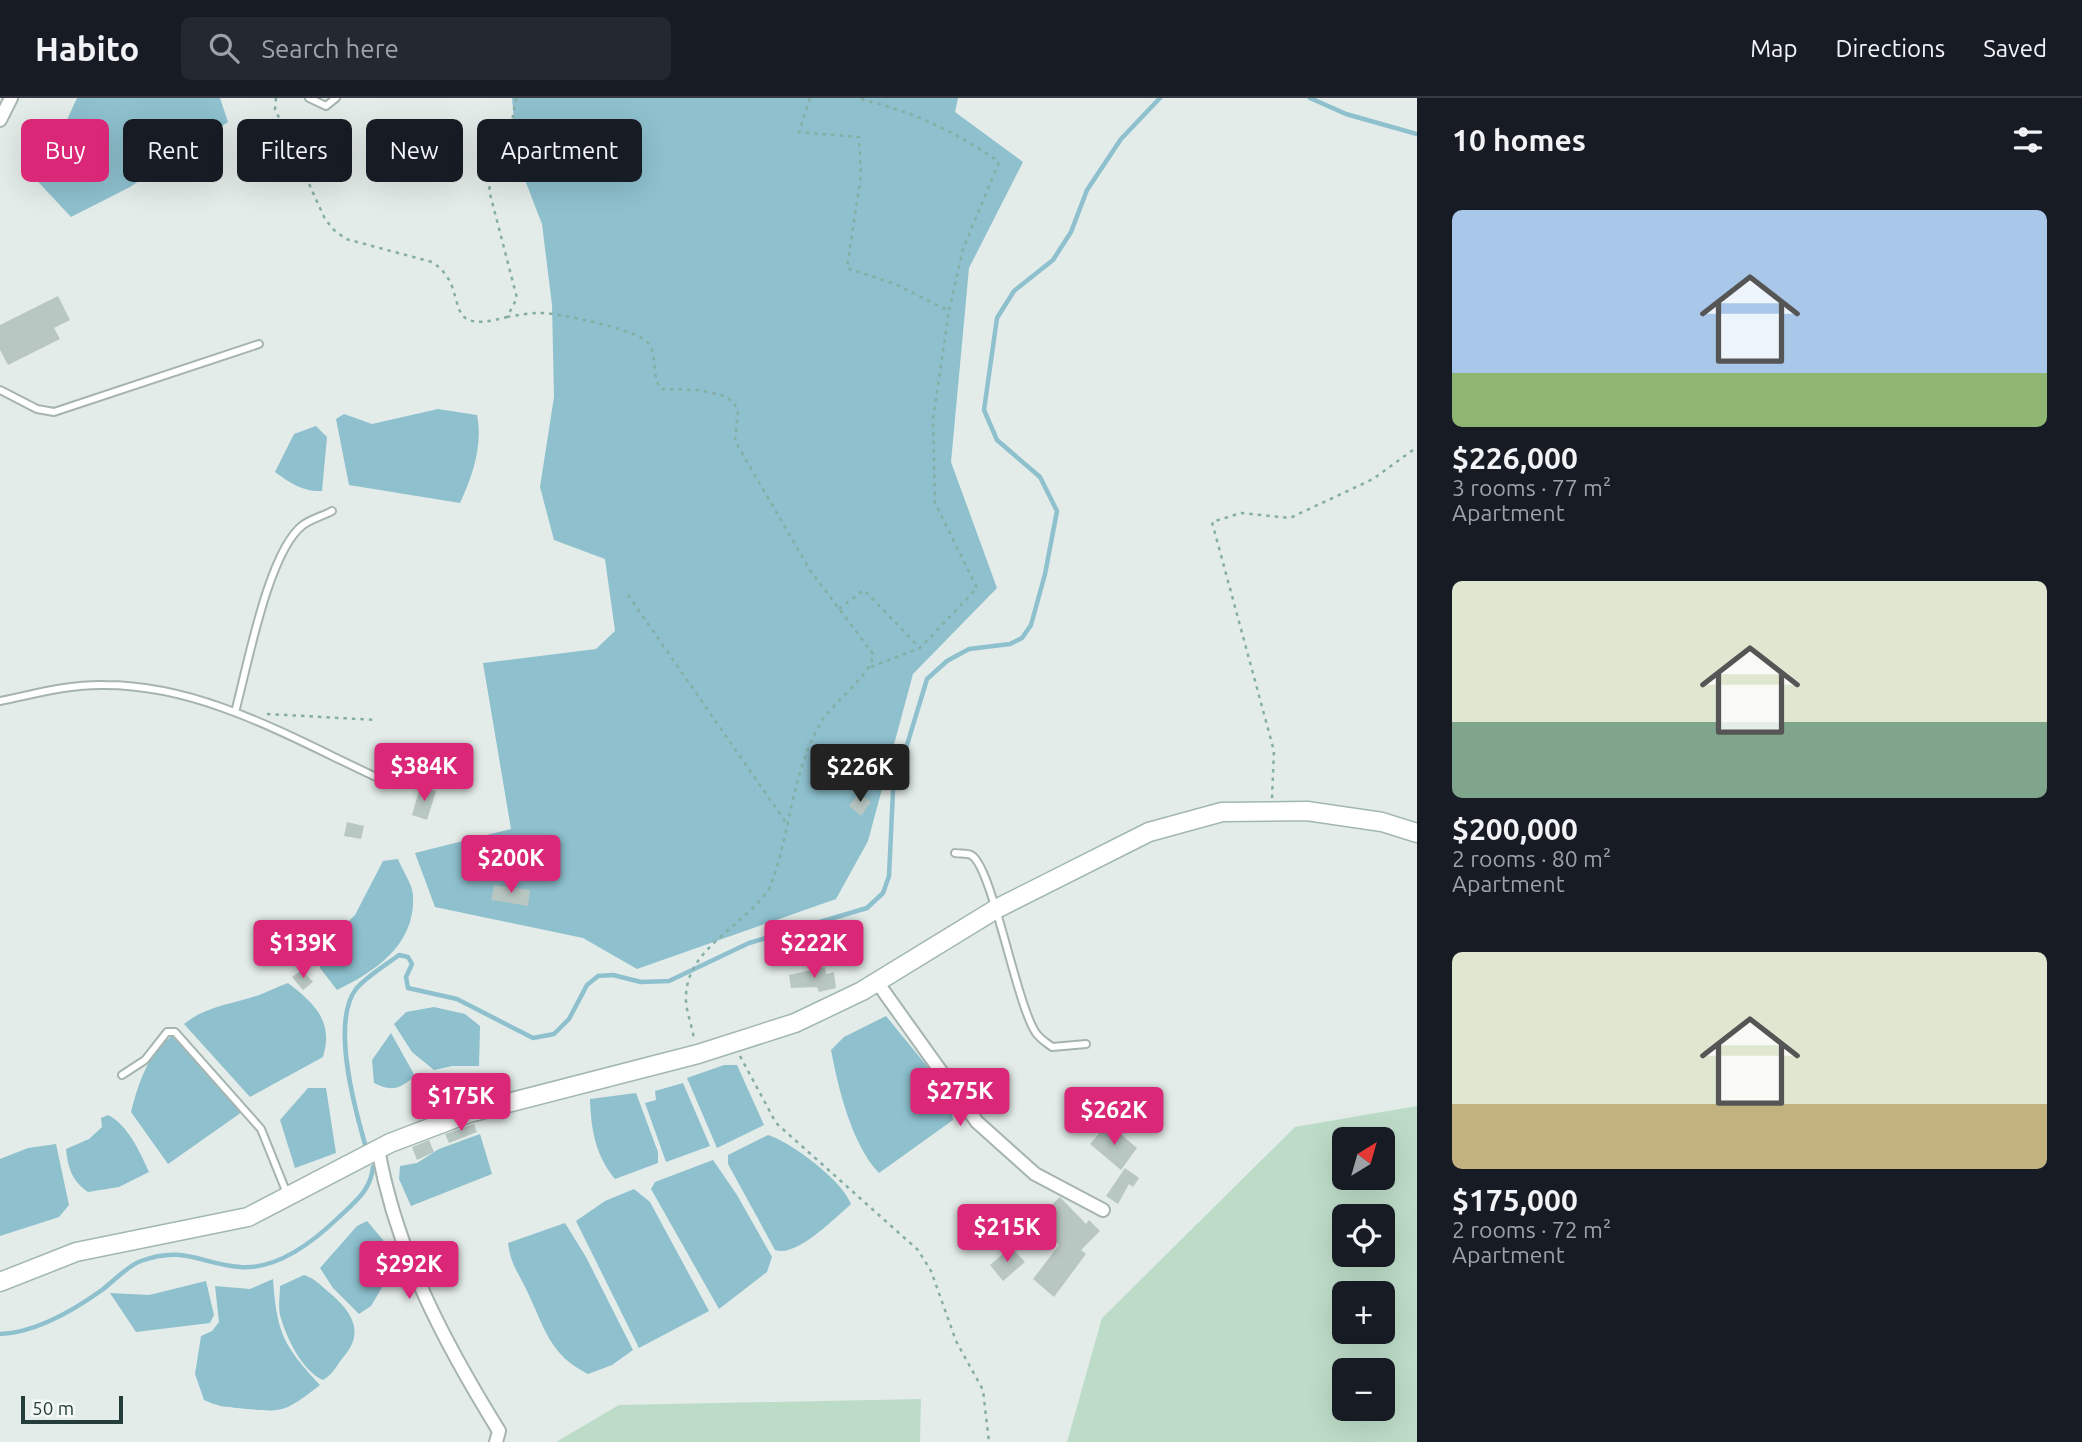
<!DOCTYPE html>
<meta charset="utf-8">
<style>
body{margin:0;font-family:Ubuntu,sans-serif;background:#242831;color:#f1f3f6;height:100vh;display:flex;flex-direction:column;font-size:26px;white-space:nowrap}
*{box-sizing:border-box;margin:0}
p{font-size:23px;color:#9ea1a6}
.icon{flex:none;width:38px;height:38px;fill:none;stroke:currentColor;stroke-width:2;stroke-linecap:round;stroke-linejoin:round}
.map{position:relative;flex:1;overflow:hidden}
.panel{display:flex;flex-direction:column;background:#171b24;width:665px}
.panel>*{flex:none}
.top-card{position:absolute;left:21px;top:21px;width:665px;height:63px;display:flex;gap:14px}
.needle{width:46px;rotate:37deg}
.tools{position:absolute;left:1332px;top:1029px;display:grid;gap:14px}
.tools a{display:grid;place-items:center;width:63px;height:63px;border-radius:10px;background:#171b24;box-shadow:0 7px 28px #0002;font-size:35px}
.scale{position:absolute;left:21px;bottom:18px;width:102px;box-sizing:border-box;padding-left:7px;border:4px solid #243d38;border-top:0;font-size:19px;line-height:24px;white-space:nowrap;color:#243d38;-webkit-text-stroke:5px #f4f9f7;paint-order:stroke}
.price{position:absolute;translate:-50% -60px;padding:0 16px;border-radius:7px;background:#db2777;color:#fff;font-size:23px;line-height:46px;filter:drop-shadow(0 2px 4px #0008)}
.price::after{content:'';position:absolute;left:50%;top:42px;width:21px;height:16px;margin-left:-10px;background:inherit;clip-path:polygon(0 0,100% 0,50% 100%)}
.price.current{background:#222;color:#fff}
ul{padding:0;list-style:none}
li{display:grid;align-content:center;gap:14px;height:371px;padding:0 35px}
li span{display:grid;place-items:center;height:217px;border-radius:10px;color:#555}
li>.icon{margin-inline-start:auto}
span .icon{width:126px;height:126px;fill:#fffc;stroke-width:1}
li b{font-size:30px}
h2{display:flex;justify-content:space-between;align-items:center;height:84px;padding:0 35px;font-size:30px}
.chip{padding:0 24px;border-radius:10px;background:#171b24;box-shadow:0 7px 28px #0002;font-size:24px;line-height:63px}
.chip.current{background:#db2777;color:#fff}
header{display:flex;align-items:center;gap:42px;box-sizing:border-box;height:98px;padding:0 35px;background:#171b24;border-bottom:2px solid #363941}
header strong{font-size:33px}
nav{display:flex;gap:38px;margin-inline-start:auto;font-size:24px}
.search{width:490px;height:63px;background:#242831;display:flex;align-items:center;gap:18px;box-sizing:border-box;padding:0 24px;border-radius:10px;color:#9ea1a6;font-size:26px}
main{display:flex;flex:1;min-height:0}
.map>svg:first-child{display:block}
.green{fill:#bddcc8;fill-rule:evenodd}
.water{fill:#8ec0ce}
.lines{fill:none;stroke-linecap:round;stroke-linejoin:round}
.stream{stroke:#8ec0ce;stroke-width:4.5}
.building{fill:#b9c7c2}
.lane-casing{stroke:#a6b4b0;stroke-width:10}
.street-casing{stroke:#a6b4b0;stroke-width:16}
.secondary-casing{stroke:#a2b7b1;stroke-width:21}
.path{stroke:#85aea4;stroke-width:2.5;stroke-dasharray:3.5 5;stroke-linecap:butt}
.lane{stroke:#fff;stroke-width:6}
.street{stroke:#fff;stroke-width:12}
.secondary{stroke:#fff;stroke-width:18}
</style>
<header>
<strong>Habito</strong>
<div class="search"><svg class="icon" aria-label="search" viewBox="0 0 24 24"><circle cx="10" cy="10" r="6"/><path d="M15 15l6 6"/></svg>Search here</div>
<nav><a>Map</a><a>Directions</a><a>Saved</a></nav>
</header>
<main>
<div class="map">
<svg width="1417" height="1344" viewBox="0 0 1417 1344">
<rect width="100%" height="100%" fill="#e3ece9"/>
<!-- green -->
<path class="green" d="M1417,1008V1344H1067L1102,1220L1295,1029ZM1344,1041H1382V1080H1344ZM1344,1118H1382V1157H1344ZM1344,1195H1382V1234H1344ZM1344,1272H1382V1311H1344Z
M921,1301L920,1344H556L619,1307Z"/>
<!-- water -->
<path class="water" d="M77,0H220L228,24L130,89L71,119L28,73L37,51L54,50Z
M512,0H958L955,14L1023,64L969,170L951,364L997,490L913,576L868,743L836,801L637,871L583,840L435,809L415,755L511,731L483,565L596,551L615,533L605,461L554,442L540,389L554,299L552,207L542,126L518,64Z
M438,311L477,317C483,346 473,378 460,405L349,387L336,321L344,316L372,326Z
M316,328L327,339L322,393C303,394 290,385 275,374L294,336Z
M398,761C402,772 412,785 413,797C416,846 376,873 337,892L320,870L322,849L355,817L383,763Z
M288,885C314,905 334,923 323,959L250,999L184,926C204,910 222,908 246,901C260,898 274,890 288,885Z
M434,909L465,916L480,928L479,968H452L434,972L412,954L394,926L406,914Z
M886,918L949,995L953,1022L879,1075C852,1047 838,990 831,952L844,939Z
M391,935L415,978C400,991 392,994 374,985L372,962Z
M172,938L242,1014L168,1066L131,1014C138,987 148,954 172,938Z
M724,967H737L764,1027L717,1050L687,980Z
M683,985L710,1048L666,1064L645,1005L656,1002L655,993Z
M308,990H326L336,1055L295,1070L280,1022Z
M636,995L658,1054V1065L615,1081C595,1057 591,1031 590,1001Z
M108,1017C128,1027 140,1054 149,1074L119,1089L88,1094C72,1083 68,1070 66,1051L89,1041L102,1029L101,1020Z
M480,1036L492,1076L411,1108L399,1081L400,1068L417,1065L439,1051Z
M768,1037C791,1044 843,1083 851,1106C835,1120 796,1160 775,1152L728,1066V1057Z
M56,1046L69,1107L59,1119L0,1138V1061L28,1050Z
M713,1062L737,1097L772,1159L767,1174L719,1211L651,1091L655,1084Z
M634,1091L650,1104L709,1213L639,1250L576,1123L605,1103Z
M367,1123L383,1142L395,1168L371,1208L359,1216L333,1190L320,1170L357,1128Z
M565,1125L586,1159L633,1252L612,1267L588,1276C550,1257 545,1231 528,1195C519,1175 511,1168 508,1145Z
M304,1177C315,1180 322,1189 331,1196C352,1214 364,1234 345,1257C337,1266 334,1276 323,1282C302,1273 286,1239 280,1217C278,1208 280,1197 280,1188Z
M273,1181C277,1235 283,1247 320,1287C281,1317 283,1314 237,1310C221,1308 220,1309 204,1302L195,1276L201,1238L212,1233L219,1224L215,1188L250,1191Z
M206,1183L214,1217L210,1225L136,1234L110,1195L149,1197Z"/>
<g class="lines">
<!-- stream -->
<path class="stream" d="M1310,0L1346,16L1417,36
M365,1046C354,1008 331,924 356,891C367,878 386,867 399,857L408,859L412,866L406,879L408,890L457,901L533,940L554,936L569,921L587,887L598,878L613,877L641,884L669,883L749,845L867,810L883,795L889,778L893,693L927,581L947,563L969,551L1010,546L1022,540L1031,527L1045,476L1057,413L1040,379L997,342L984,312L997,220L1014,193L1053,162L1071,134L1087,92L1121,41L1160,0
M0,1236C35,1235 74,1212 102,1192C114,1183 127,1168 141,1163C184,1147 201,1166 240,1169C277,1172 313,1144 338,1120C355,1104 371,1092 373,1069"/>
</g>
<!-- building -->
<path class="building" d="M58,198L70,222L54,230L60,241L8,267L0,252V227Z
M420,689L436,693L427,722L412,717Z
M859,695L871,704L861,718L849,708Z
M347,724L364,728L361,741L344,738Z
M494,787L530,792L528,808L491,802Z
M825,869L826,876L834,874L836,890L819,894L817,889L791,890L789,877Z
M302,872L313,884L303,892L292,879Z
M474,1026L477,1034L449,1045L445,1036Z
M1110,1027L1137,1050L1121,1072L1090,1046L1101,1033L1104,1035Z
M429,1042L434,1054L417,1062L412,1049Z
M1125,1070L1139,1080L1133,1089L1129,1086L1118,1106L1106,1098Z
M1060,1099L1086,1126L1089,1122L1100,1133L1081,1152L1086,1156L1054,1199L1033,1181L1059,1147L1036,1121Z
M1011,1149L1025,1164L1003,1183L990,1167Z"/>
<g class="lines">
<!-- lane casing -->
<g class="lane-casing">
<path id="lane" d="M309,0L326,8L336,0
M0,292L37,311L54,314L259,246
M0,603C35,596 69,586 105,587C202,587 290,639 376,679L392,685H409
M235,614C247,571 268,453 303,427C311,421 323,418 332,413
M955,755C959,756 967,755 971,757C992,767 1016,906 1036,935C1040,941 1047,945 1052,949L1086,946
M122,977L145,962L167,934H175L261,1031L288,1098"/>
</g>
<!-- street casing -->
<g class="street-casing">
<path id="street" d="M0,22L11,0
M877,884L977,1024L1035,1076L1103,1112
M378,1051C397,1156 444,1244 499,1333L496,1344"/>
</g>
<!-- secondary casing -->
<g class="secondary-casing">
<path id="secondary" d="M0,1184L76,1154L248,1119L390,1045L469,1015L698,956L795,925L862,893L996,811L1149,734L1222,714L1307,713L1382,724L1417,735"/>
</g>
<!-- path -->
<path class="path" d="M276,0L275,11L325,121L334,132L346,141L432,164C474,191 435,239 507,219L517,200L489,92C492,77 502,70 507,57C514,39 510,19 517,0
M810,0L799,34L859,39L861,77L847,170L895,186L949,213L963,151L999,64C953,32 911,13 857,0
M507,219C518,217 529,215 539,215C556,214 639,232 648,245C658,258 651,278 661,291L699,292L725,298L733,304L738,312L735,343L810,472L873,556C875,573 832,606 822,623C791,673 791,735 770,789C747,827 687,849 686,898C685,911 692,927 694,941
M628,497L787,726
M839,511L864,492L920,550
M871,569L920,550L977,490L935,405L933,321L949,213
M267,616L377,622
M1272,700L1274,653L1212,424L1241,415L1290,420L1373,381L1417,349
M740,958L776,1025L918,1152L931,1173L956,1243L983,1292L989,1344"/>
<!-- lane -->
<use href="#lane" class="lane"/>
<!-- street -->
<use href="#street" class="street"/>
<!-- secondary -->
<use href="#secondary" class="secondary"/>
</g>
</svg>
<div class="tools">
<a><svg class="needle" viewBox="-14 -14 28 28"><path d="M0-13l5 13h-10z" fill="#e53935"/><path d="M0 13l5-13h-10z" fill="#9ea1a6"/></svg></a>
<a><svg class="icon" aria-label="locate" viewBox="0 0 24 24"><circle cx="12" cy="12" r="6"/><path d="M12 2v4M12 18v4M2 12h4M18 12h4"/></svg></a>
<a>+</a>
<a>−</a>
</div>
<div class="scale">50 m</div>
<b class="price" style="left:424px;top:705px">$384K</b>
<b class="price current" style="left:860px;top:706px">$226K</b>
<b class="price" style="left:511px;top:797px">$200K</b>
<b class="price" style="left:303px;top:882px">$139K</b>
<b class="price" style="left:814px;top:882px">$222K</b>
<b class="price" style="left:960px;top:1030px">$275K</b>
<b class="price" style="left:461px;top:1035px">$175K</b>
<b class="price" style="left:1114px;top:1049px">$262K</b>
<b class="price" style="left:1007px;top:1166px">$215K</b>
<b class="price" style="left:409px;top:1203px">$292K</b>
<div class="top-card">
<a class="chip current">Buy</a>
<a class="chip">Rent</a>
<a class="chip">Filters</a>
<a class="chip">New</a>
<a class="chip">Apartment</a>
</div>
</div>
<section class="panel">
<h2>10 homes<svg class="icon" aria-label="filters" viewBox="0 0 24 24"><path d="M4 7h16M4 17h16"/><circle cx="9" cy="7" r="2"/><circle cx="15" cy="17" r="2"/></svg></h2>
<ul>
<li><span style="background:linear-gradient(#a9c7e8 75%,#8fb573 0)"><svg class="icon" aria-label="home" viewBox="0 0 24 24"><path d="M3 11l9-7 9 7M6 9v11h12V9"/></svg></span><div><b>$226,000</b><p>3 rooms · 77 m²</p><p>Apartment</p></div></li>
<li><span style="background:linear-gradient(#dfe7d0 65%,#7fa58c 0)"><svg class="icon" aria-label="home" viewBox="0 0 24 24"><path d="M3 11l9-7 9 7M6 9v11h12V9"/></svg></span><div><b>$200,000</b><p>2 rooms · 80 m²</p><p>Apartment</p></div></li>
<li><span style="background:linear-gradient(#dfe7d0 70%,#c2b280 0)"><svg class="icon" aria-label="home" viewBox="0 0 24 24"><path d="M3 11l9-7 9 7M6 9v11h12V9"/></svg></span><div><b>$175,000</b><p>2 rooms · 72 m²</p><p>Apartment</p></div></li>
</ul>
</section>
</main>
